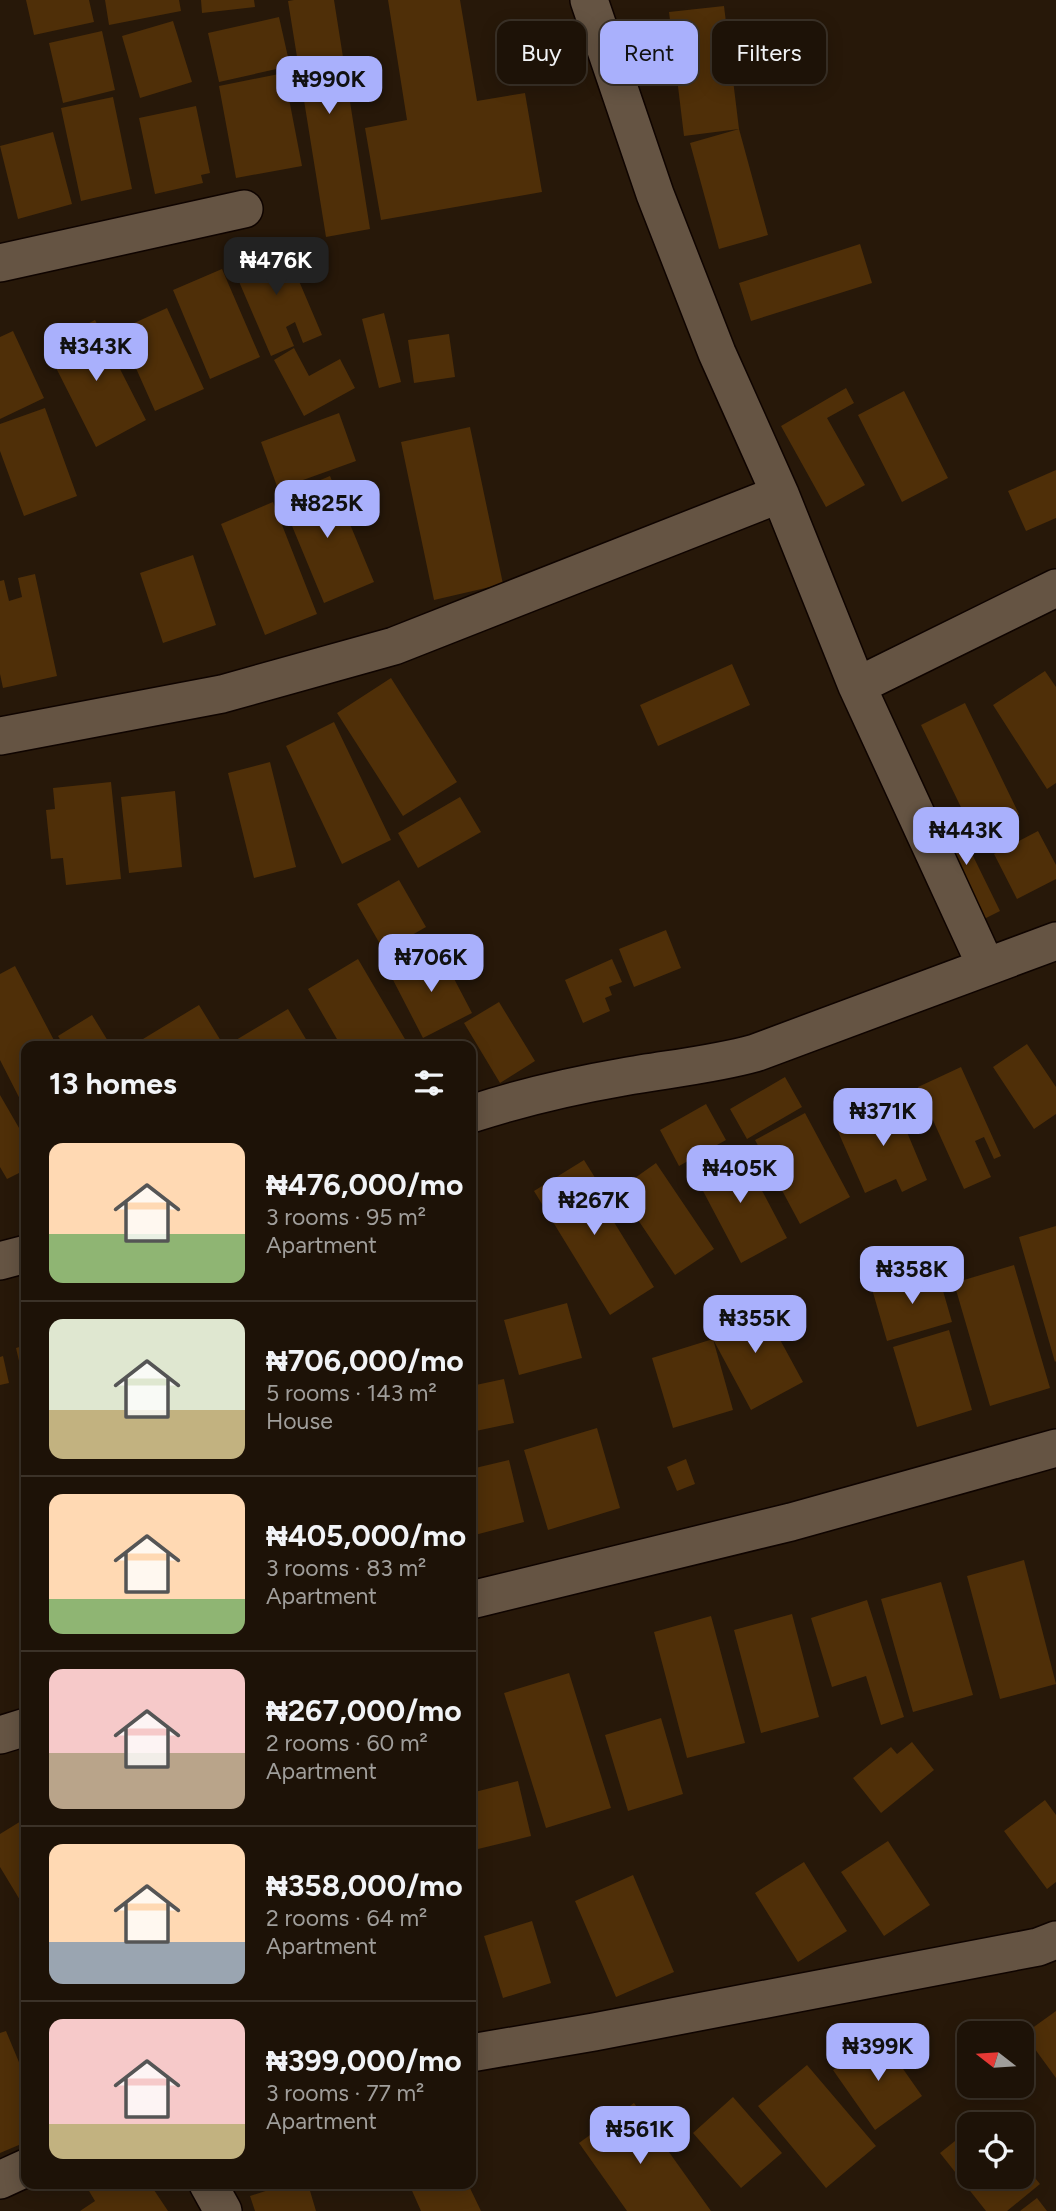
<!DOCTYPE html>
<meta charset="utf-8">
<style>
body{margin:0;font-family:Figtree,sans-serif;background:#251b11;color:#f1f3f6;height:100vh;display:flex;flex-direction:column;font-size:26px;white-space:nowrap}
*{box-sizing:border-box;margin:0}
p{font-size:23px;color:#a09e9b}
.icon{flex:none;width:38px;height:38px;fill:none;stroke:currentColor;stroke-width:2;stroke-linecap:round;stroke-linejoin:round}
.map{position:relative;flex:1;overflow:hidden}
.side{position:absolute;left:21px;top:1041px;width:455px;height:1148px;display:flex;flex-direction:column;background:#1d1207;border-radius:14px;box-shadow:0 4px 18px #0003,0 0 0 2px #3b3228}
.side>*{flex:none}
.top-card{position:absolute;left:497px;top:21px;width:453px;height:63px;display:flex;gap:14px}
.needle{width:46px;rotate:287deg}
.tools{position:absolute;left:957px;top:2021px;display:grid;gap:14px}
.tools a{display:grid;place-items:center;width:77px;height:77px;border-radius:14px;background:#1d1207;box-shadow:0 4px 18px #0003,0 0 0 2px #3b3228;font-size:35px}
.price{position:absolute;translate:-50% -60px;padding:0 16px;border-radius:14px;background:#a9b0fc;color:#111;font-size:23px;line-height:46px;filter:drop-shadow(0 2px 4px #0008)}
.price::after{content:'';position:absolute;left:50%;top:42px;width:21px;height:16px;margin-left:-10px;background:inherit;clip-path:polygon(0 0,100% 0,50% 100%)}
.price.selected{background:#222;color:#fff}
ul{padding:0;list-style:none}
li{display:flex;align-items:center;gap:21px;height:175px;padding:0 28px}
li+li{border-top:2px solid #3b3228}
li span{display:grid;place-items:center;flex:none;width:196px;height:140px;border-radius:14px;color:#555}
li>.icon{margin-inline-start:auto}
span .icon{width:84px;height:84px;fill:#fffc;stroke-width:1}
li b{font-size:30px}
h2{display:flex;justify-content:space-between;align-items:center;height:84px;padding:0 28px;font-size:30px}
.pill{padding:0 24px;border-radius:14px;background:#1d1207;box-shadow:0 4px 18px #0003,0 0 0 2px #3b3228;font-size:24px;line-height:63px}
.pill.selected{background:#a9b0fc;color:#111}
.map>svg:first-child{display:block}
.building{fill:#4f2f08}
.lines{fill:none;stroke-linecap:round;stroke-linejoin:round}
.street-casing{stroke:#0f0400;stroke-width:40}
.street{stroke:#655443;stroke-width:37}
</style>
<div class="map">
<svg width="1056" height="2211" viewBox="0 0 1056 2211">
<rect width="100%" height="100%" fill="#271809"/>
<!-- building -->
<path class="building" d="M26,0H89L94,22L34,35Z
M105,0H179L181,11L109,25Z
M201,0H254L255,7L202,13Z
M294,0H334L370,229L326,237L288,1Z
M388,0H460L477,101L525,93L542,192L381,220L365,128L407,120Z
M724,6L739,129L684,136L669,12Z
M279,17L290,66L219,82L208,33Z
M173,21L192,82L140,98L122,36Z
M102,31L115,90L63,103L49,43Z
M284,73L302,166L236,178L219,86Z
M113,97L132,189L81,201L61,108Z
M196,106L210,173L201,175L203,183L155,194L139,118Z
M739,129L768,235L719,249L690,143Z
M53,132L72,204L18,219L0,146Z
M282,241L322,335L303,343L295,322L286,327L294,346L271,356L231,263Z
M860,244L872,283L751,321L739,283Z
M222,269L260,357L210,379L173,290Z
M167,308L204,389L155,411L119,330Z
M384,313L401,382L379,388L362,319Z
M95,320L146,420L96,447L45,346Z
M13,331L44,398L0,419V337Z
M449,334L455,377L414,383L408,340Z
M294,348L309,376L340,359L355,388L304,416L274,360Z
M846,388L854,403L827,418L865,485L826,507L781,426Z
M904,391L948,478L902,502L858,415Z
M45,408L77,496L24,516L0,451V424Z
M339,413L356,461L278,489L261,442Z
M470,427L503,584L434,600L401,442Z
M1056,470V518L1026,531L1008,491Z
M330,476L374,582L324,603L280,497Z
M273,502L317,614L265,635L221,524Z
M193,555L216,625L163,643L140,573Z
M35,574L57,676L3,688L0,674V581L4,580L9,601L22,597L18,578Z
M732,664L750,705L658,746L640,705Z
M1045,671L1056,687V783L1047,789L993,705Z
M391,678L457,782L403,816L337,713Z
M965,703L1019,814L975,836L921,725Z
M334,722L391,840L342,864L286,746Z
M270,762L296,867L254,878L228,773Z
M111,782L121,879L66,885L63,858L51,859L46,810L55,809L53,788Z
M175,791L182,867L129,873L121,797Z
M460,797L481,832L418,868L398,833Z
M952,813L1000,911L980,921L932,822Z
M1038,831L1056,865V879L1017,899L994,854Z
M399,880L426,927L384,951L357,904Z
M666,930L681,968L634,987L619,949Z
M439,950L472,1013L423,1038L391,976Z
M358,959L409,1046H341L308,989Z
M612,959L622,982L609,987L612,995L605,998L610,1011L583,1023L565,980Z
M15,966L57,1046H26V1111L0,1060V974Z
M499,1002L535,1061L500,1083L464,1023Z
M199,1005L224,1046H147L143,1039Z
M288,1009L310,1046H233L231,1043Z
M92,1015L111,1046H64L58,1036Z
M1027,1044L1056,1087V1114L1034,1129L993,1067Z
M961,1067L1001,1156L994,1159L984,1137L975,1141L991,1177L964,1189L918,1087Z
M785,1077L802,1107L747,1139L730,1109Z
M0,1095L26,1140V1185L19,1173L7,1179L0,1167Z
M902,1099L912,1121L904,1125L927,1180L902,1192L896,1179L865,1193L836,1127Z
M706,1104L726,1140L679,1166L660,1130Z
M805,1113L850,1197L800,1224L755,1140Z
M739,1147L787,1238L741,1263L693,1172Z
M584,1160L607,1197L601,1201L654,1287L610,1315L534,1191Z
M656,1163L714,1249L675,1275L618,1190Z
M1056,1226V1361L1055,1362L1019,1237Z
M1014,1265L1050,1388L990,1406L954,1283Z
M937,1270L952,1322L887,1341L872,1289Z
M758,1299L803,1382L751,1410L707,1328Z
M567,1303L582,1358L519,1375L504,1320Z
M949,1330L972,1410L917,1427L893,1347Z
M713,1339L733,1410L673,1428L652,1358Z
M26,1345V1387H25L16,1348Z
M3,1356L9,1383L0,1385V1357Z
M504,1379L514,1423L471,1432V1386Z
M597,1428L620,1508L548,1530L524,1450Z
M686,1459L695,1484L677,1491L667,1467Z
M509,1460L524,1522L471,1536V1469Z
M1024,1560L1056,1684L1000,1699L967,1576Z
M941,1582L973,1695L913,1712L881,1599Z
M867,1600L904,1717L881,1725L866,1676L832,1687L811,1618Z
M792,1614L819,1717L761,1733L734,1630Z
M711,1616L745,1743L687,1758L654,1632Z
M569,1673L611,1808L546,1828L504,1693Z
M661,1718L683,1794L628,1811L605,1735Z
M912,1742L934,1770L881,1813L853,1778L891,1747L897,1754Z
M518,1781L531,1836L478,1849L471,1817V1793Z
M1045,1800L1056,1815V1882L1047,1889L1004,1831Z
M26,1818V1910L0,1867V1834Z
M888,1841L930,1905L884,1936L841,1872Z
M804,1862L847,1931L798,1962L755,1893Z
M633,1875L674,1972L616,1997L575,1901Z
M532,1921L551,1983L503,1998L484,1936Z
M1056,2011V2078L1024,2034Z
M6,2031L26,2079V2142L0,2153V2033Z
M880,2036L922,2096L875,2130L833,2070Z
M807,2065L876,2146L826,2188L758,2106Z
M733,2097L782,2153L741,2188L693,2133Z
M634,2103L711,2211H627L579,2143Z
M970,2129V2177H1022V2162L1040,2184L1007,2211H986L940,2153Z
M100,2184H150L168,2211H80L95,2201L89,2191Z
M287,2184H308L316,2211H255L250,2196Z
M409,2184H468L481,2211H421Z
M1037,2198L1047,2211H1020Z"/>
<g class="lines">
<!-- street casing -->
<g class="street-casing">
<path id="street" d="M589,0L655,194L717,353L780,494L857,686L986,966
M0,263L244,209
M857,686L1056,588
M0,736L222,694L394,646L780,494
M471,1114C520,1098 571,1086 623,1077C667,1069 712,1065 755,1053L1056,941
M0,1261L26,1254
M471,1600L791,1522L1056,1448
M0,1735L26,1727
M471,2053L594,2032L1038,1947L1056,1940
M0,2180L26,2168
M208,2184L223,2211"/>
</g>
<!-- street -->
<use href="#street" class="street"/>
</g>
</svg>
<div class="tools">
<a><svg class="needle" viewBox="-14 -14 28 28"><path d="M0-13l5 13h-10z" fill="#e53935"/><path d="M0 13l5-13h-10z" fill="#a09e9b"/></svg></a>
<a><svg class="icon" aria-label="locate" viewBox="0 0 24 24"><circle cx="12" cy="12" r="6"/><path d="M12 2v4M12 18v4M2 12h4M18 12h4"/></svg></a>
</div>
<b class="price" style="left:329px;top:116px">₦990K</b>
<b class="price selected" style="left:276px;top:297px">₦476K</b>
<b class="price" style="left:96px;top:383px">₦343K</b>
<b class="price" style="left:327px;top:540px">₦825K</b>
<b class="price" style="left:966px;top:867px">₦443K</b>
<b class="price" style="left:431px;top:994px">₦706K</b>
<b class="price" style="left:883px;top:1148px">₦371K</b>
<b class="price" style="left:740px;top:1205px">₦405K</b>
<b class="price" style="left:594px;top:1237px">₦267K</b>
<b class="price" style="left:912px;top:1306px">₦358K</b>
<b class="price" style="left:755px;top:1355px">₦355K</b>
<b class="price" style="left:878px;top:2083px">₦399K</b>
<b class="price" style="left:640px;top:2166px">₦561K</b>
<div class="top-card">
<a class="pill">Buy</a>
<a class="pill selected">Rent</a>
<a class="pill">Filters</a>
</div>
<section class="side">
<h2>13 homes<svg class="icon" aria-label="filters" viewBox="0 0 24 24"><path d="M4 7h16M4 17h16"/><circle cx="9" cy="7" r="2"/><circle cx="15" cy="17" r="2"/></svg></h2>
<ul>
<li><span style="background:linear-gradient(#ffd9b3 65%,#8fb573 0)"><svg class="icon" aria-label="home" viewBox="0 0 24 24"><path d="M3 11l9-7 9 7M6 9v11h12V9"/></svg></span><div><b>₦476,000/mo</b><p>3 rooms · 95 m²</p><p>Apartment</p></div></li>
<li><span style="background:linear-gradient(#dfe7d0 65%,#c2b280 0)"><svg class="icon" aria-label="home" viewBox="0 0 24 24"><path d="M3 11l9-7 9 7M6 9v11h12V9"/></svg></span><div><b>₦706,000/mo</b><p>5 rooms · 143 m²</p><p>House</p></div></li>
<li><span style="background:linear-gradient(#ffd9b3 75%,#8fb573 0)"><svg class="icon" aria-label="home" viewBox="0 0 24 24"><path d="M3 11l9-7 9 7M6 9v11h12V9"/></svg></span><div><b>₦405,000/mo</b><p>3 rooms · 83 m²</p><p>Apartment</p></div></li>
<li><span style="background:linear-gradient(#f6c9c9 60%,#b9a48a 0)"><svg class="icon" aria-label="home" viewBox="0 0 24 24"><path d="M3 11l9-7 9 7M6 9v11h12V9"/></svg></span><div><b>₦267,000/mo</b><p>2 rooms · 60 m²</p><p>Apartment</p></div></li>
<li><span style="background:linear-gradient(#ffd9b3 70%,#9aa5b1 0)"><svg class="icon" aria-label="home" viewBox="0 0 24 24"><path d="M3 11l9-7 9 7M6 9v11h12V9"/></svg></span><div><b>₦358,000/mo</b><p>2 rooms · 64 m²</p><p>Apartment</p></div></li>
<li><span style="background:linear-gradient(#f6c9c9 75%,#c2b280 0)"><svg class="icon" aria-label="home" viewBox="0 0 24 24"><path d="M3 11l9-7 9 7M6 9v11h12V9"/></svg></span><div><b>₦399,000/mo</b><p>3 rooms · 77 m²</p><p>Apartment</p></div></li>
</ul>
</section>
</div>
